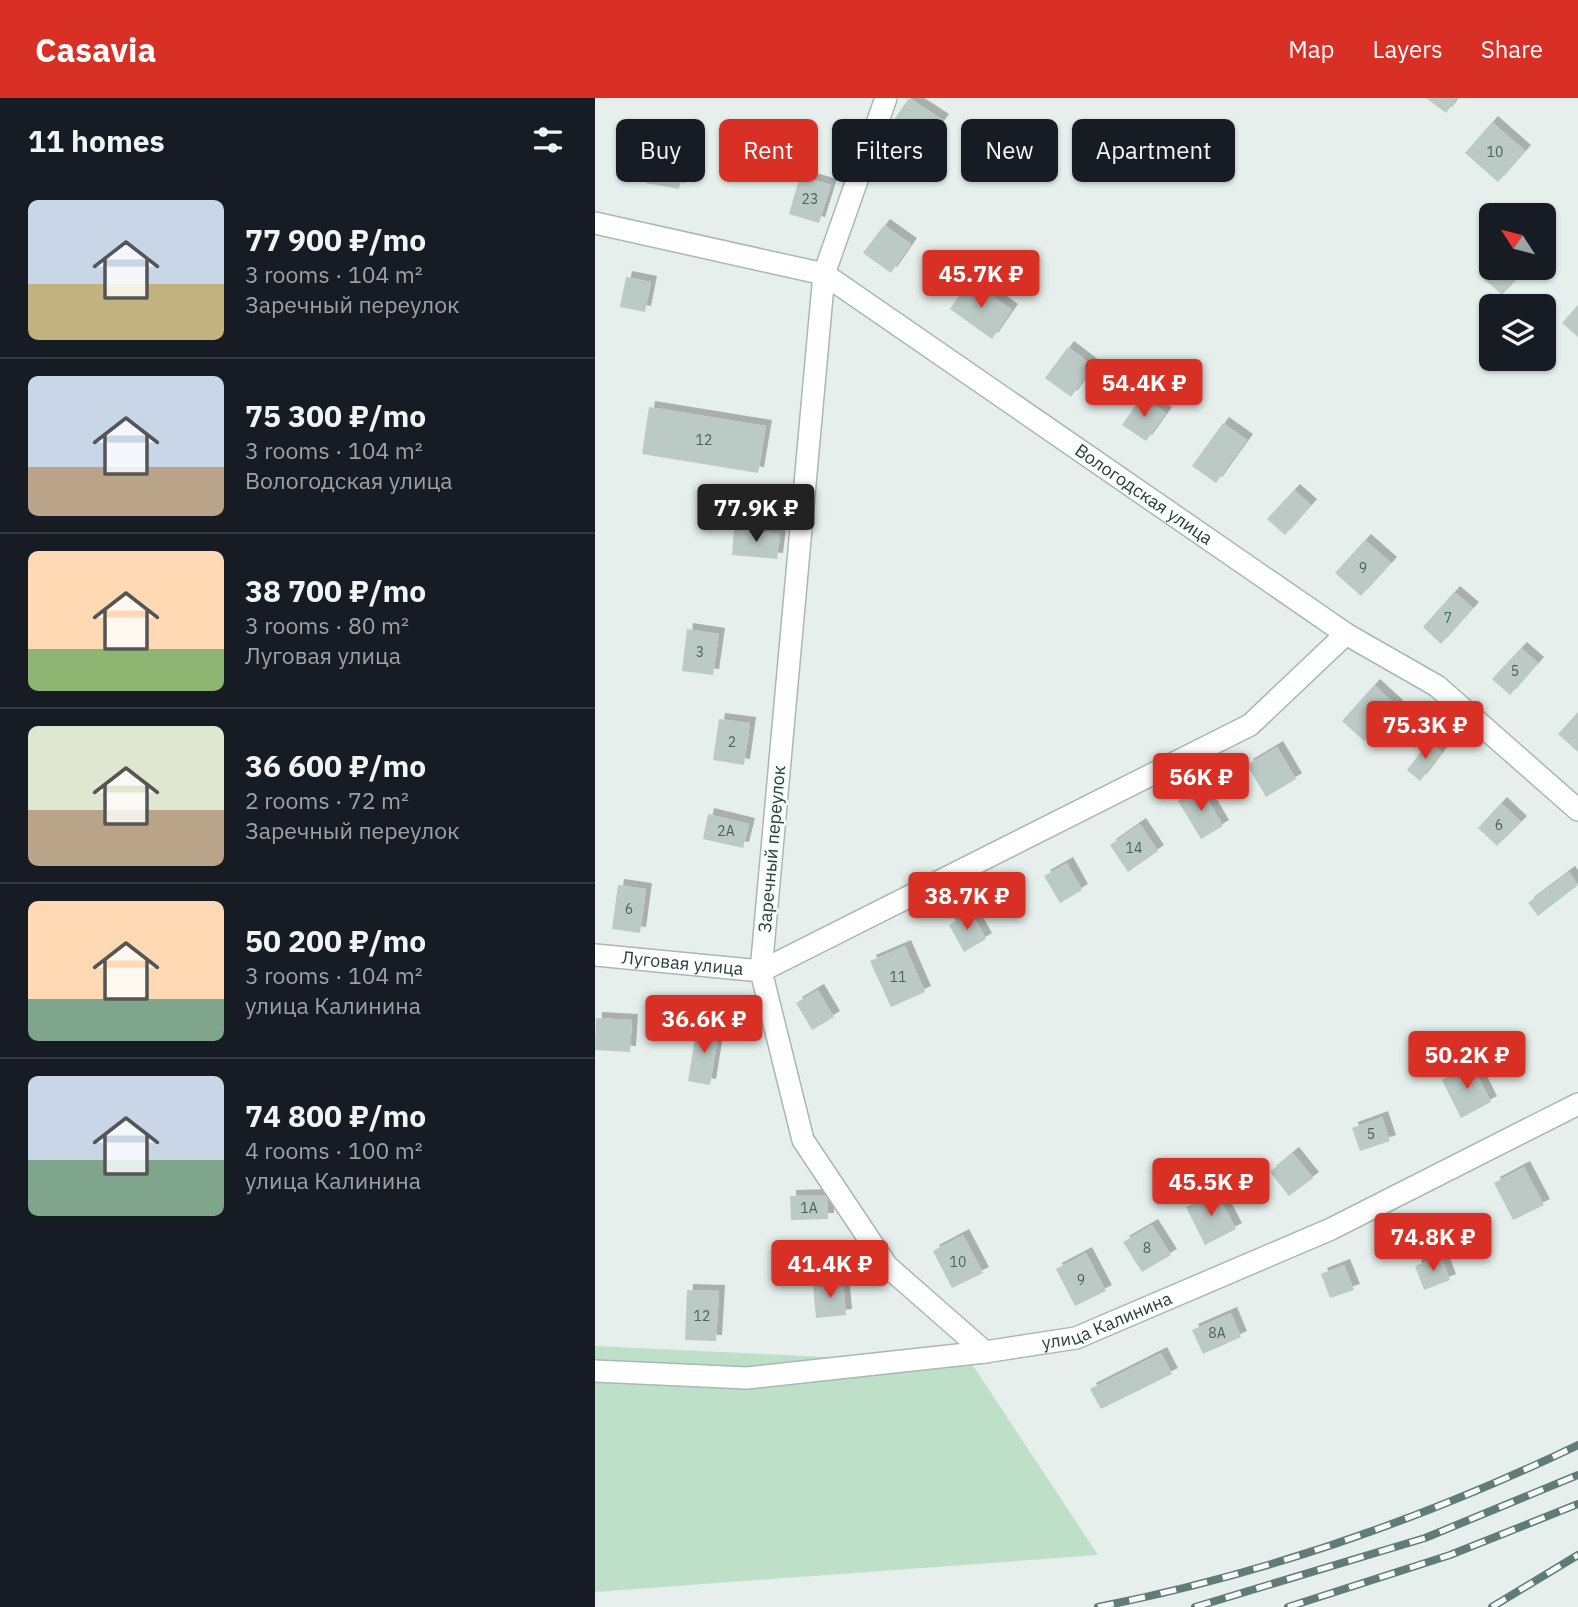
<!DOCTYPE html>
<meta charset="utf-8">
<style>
body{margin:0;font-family:"IBM Plex Sans",sans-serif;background:#242831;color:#f1f3f6;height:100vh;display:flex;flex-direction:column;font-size:26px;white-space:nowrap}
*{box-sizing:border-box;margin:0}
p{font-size:23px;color:#9ea1a6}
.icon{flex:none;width:38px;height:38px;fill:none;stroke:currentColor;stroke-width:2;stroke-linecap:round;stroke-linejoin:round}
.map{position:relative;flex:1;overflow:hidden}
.details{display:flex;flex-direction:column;background:#171b24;width:595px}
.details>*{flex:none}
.guide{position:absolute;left:21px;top:21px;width:665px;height:63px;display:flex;gap:14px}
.needle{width:46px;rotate:306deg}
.tools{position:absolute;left:884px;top:105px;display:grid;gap:14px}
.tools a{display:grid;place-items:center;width:77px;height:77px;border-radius:10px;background:#171b24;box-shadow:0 2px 5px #0004;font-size:35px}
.price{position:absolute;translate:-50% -60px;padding:0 16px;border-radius:7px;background:#d93025;color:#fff;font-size:23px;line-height:46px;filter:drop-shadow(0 2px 4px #0008)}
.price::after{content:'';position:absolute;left:50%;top:42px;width:21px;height:16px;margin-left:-10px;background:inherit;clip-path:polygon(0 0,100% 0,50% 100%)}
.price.current{background:#222;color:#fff}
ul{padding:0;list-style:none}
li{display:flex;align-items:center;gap:21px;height:175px;padding:0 28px}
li+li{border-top:2px solid #363941}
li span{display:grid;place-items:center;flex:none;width:196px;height:140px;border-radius:10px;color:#555}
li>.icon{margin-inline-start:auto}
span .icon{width:84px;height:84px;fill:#fffc;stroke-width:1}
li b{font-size:30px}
h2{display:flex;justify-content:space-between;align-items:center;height:84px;padding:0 28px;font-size:30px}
.pill{padding:0 24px;border-radius:10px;background:#171b24;box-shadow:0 2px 5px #0004;font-size:24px;line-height:63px}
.pill.current{background:#d93025;color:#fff}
header{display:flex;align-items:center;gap:42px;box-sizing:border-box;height:98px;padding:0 35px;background:#d93025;color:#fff}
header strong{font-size:33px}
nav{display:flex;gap:38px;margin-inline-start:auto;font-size:24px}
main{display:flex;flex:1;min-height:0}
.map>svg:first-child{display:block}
.green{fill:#bfe0c8}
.building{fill:#bbcac4;filter:url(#shadow)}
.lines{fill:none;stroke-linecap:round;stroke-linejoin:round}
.minor-casing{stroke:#a8b8b2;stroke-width:24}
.minor{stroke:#fff;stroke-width:21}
.rail-casing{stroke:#5f7d75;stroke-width:8}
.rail{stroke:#f7fbf9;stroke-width:5;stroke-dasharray:16;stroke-linecap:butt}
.labels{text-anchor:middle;stroke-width:5;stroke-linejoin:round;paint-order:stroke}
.number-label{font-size:14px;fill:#4a645c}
.street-label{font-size:18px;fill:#24423a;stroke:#f7fbf9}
</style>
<header>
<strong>Casavia</strong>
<nav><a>Map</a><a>Layers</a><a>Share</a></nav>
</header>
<main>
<section class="details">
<h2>11 homes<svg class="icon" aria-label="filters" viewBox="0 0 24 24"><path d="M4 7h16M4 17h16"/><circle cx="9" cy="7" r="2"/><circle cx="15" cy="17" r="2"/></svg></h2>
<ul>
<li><span style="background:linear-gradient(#c9d6e8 60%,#c2b280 0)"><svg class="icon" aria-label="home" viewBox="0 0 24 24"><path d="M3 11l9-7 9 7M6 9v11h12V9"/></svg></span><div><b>77 900 ₽/mo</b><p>3 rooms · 104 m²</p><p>Заречный переулок</p></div></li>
<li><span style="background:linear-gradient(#c9d6e8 65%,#b9a48a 0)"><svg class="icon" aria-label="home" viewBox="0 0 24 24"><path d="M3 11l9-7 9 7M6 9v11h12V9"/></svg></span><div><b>75 300 ₽/mo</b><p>3 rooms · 104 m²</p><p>Вологодская улица</p></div></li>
<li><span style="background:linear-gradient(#ffd9b3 70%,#8fb573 0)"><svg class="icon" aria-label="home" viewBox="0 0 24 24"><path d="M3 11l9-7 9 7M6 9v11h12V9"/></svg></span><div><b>38 700 ₽/mo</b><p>3 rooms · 80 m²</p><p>Луговая улица</p></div></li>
<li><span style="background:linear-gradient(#dfe7d0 60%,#b9a48a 0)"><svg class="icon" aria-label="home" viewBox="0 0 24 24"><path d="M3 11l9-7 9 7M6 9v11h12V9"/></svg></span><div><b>36 600 ₽/mo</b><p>2 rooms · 72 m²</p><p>Заречный переулок</p></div></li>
<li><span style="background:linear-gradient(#ffd9b3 70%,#7fa58c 0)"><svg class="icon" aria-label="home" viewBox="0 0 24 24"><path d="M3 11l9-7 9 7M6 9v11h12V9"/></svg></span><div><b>50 200 ₽/mo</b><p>3 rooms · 104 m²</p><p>улица Калинина</p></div></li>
<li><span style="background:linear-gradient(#c9d6e8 60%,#7fa58c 0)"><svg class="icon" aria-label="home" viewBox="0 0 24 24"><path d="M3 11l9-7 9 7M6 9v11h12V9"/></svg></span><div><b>74 800 ₽/mo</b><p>4 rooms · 100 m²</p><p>улица Калинина</p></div></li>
</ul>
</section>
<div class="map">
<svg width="983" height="1509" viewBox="0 0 983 1509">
<defs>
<filter id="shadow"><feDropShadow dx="6" dy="-6" stdDeviation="0" flood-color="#0004"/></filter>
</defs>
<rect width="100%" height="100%" fill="#e6efeb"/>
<!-- green -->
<path class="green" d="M0,1248L377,1266L503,1457L0,1494Z"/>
<!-- building -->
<path class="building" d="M314,0L348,22L328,49L296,26Z
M831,0H862L851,15Z
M897,24L930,53L903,84L870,55Z
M58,52L91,58L84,91L51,85Z
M205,78L236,87L224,125L194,116Z
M289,127L316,146L296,175L268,155Z
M896,166V170H931L907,197L886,178Z
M31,179L56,184L50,214L25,209Z
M375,182L417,212L397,241L355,211Z
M983,207V239L967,225Z
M473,249L498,268L476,299L450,280Z
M547,298L571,315L551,343L527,327Z
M54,309L171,328L163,375L47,356Z
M628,325L652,342L621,385L597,368Z
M699,392L716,407L690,437L672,421Z
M139,431L185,436L182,461L137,457Z
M770,442L796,465L766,498L740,475Z
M859,494L878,510L846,546L828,529Z
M92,531L124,536L118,577L87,573Z
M926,550L943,565L915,597L897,581Z
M779,587L802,608L769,643L747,623Z
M983,614V654L963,636Z
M124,621L155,625L149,667L118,662Z
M834,643L847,654L825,683L812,672Z
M682,649L701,681L671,699L652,667Z
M606,690L628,728L606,741L583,703Z
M906,705L926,724L902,748L883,730Z
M113,716L154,726L148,750L108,741Z
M545,726L563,753L533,774L515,747Z
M472,765L487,792L465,805L449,778Z
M974,774L983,787L943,818L933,805Z
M23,787L51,791L45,835L17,831Z
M376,814L391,841L369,854L354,827Z
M310,848L330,894L296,909L275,863Z
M223,892L239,919L217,932L201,905Z
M1,920L37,922L35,954L0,952Z
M102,928L124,932L115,987L93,983Z
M877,966L896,1004L866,1020L847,982Z
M787,1019L795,1043L765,1053L757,1030Z
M698,1055L718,1080L694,1098L675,1074Z
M929,1069L949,1107L918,1122L899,1085Z
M621,1093L641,1131L610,1147L591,1109Z
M232,1097L233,1121L196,1122L195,1098Z
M557,1127L576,1157L547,1174L528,1144Z
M368,1137L388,1175L357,1190L338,1153Z
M491,1155L511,1193L480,1208L461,1171Z
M846,1158L855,1182L829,1192L820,1168Z
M749,1167L759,1192L735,1200L726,1176Z
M248,1183L251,1217L221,1220L218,1187Z
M92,1192L124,1193L121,1243L90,1242Z
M636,1215L646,1239L608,1256L597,1232Z
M566,1255L577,1276L506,1311L495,1291Z"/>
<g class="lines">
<!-- minor casing -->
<g class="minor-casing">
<g id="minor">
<path d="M291,0L229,176L166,873L208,1042L292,1168L390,1254"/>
<path id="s1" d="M0,125L229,176L751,536L842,588L983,712"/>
<path id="s2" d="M0,857L166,873L655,627L751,536"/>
<path id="s3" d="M0,1273L152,1280L390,1254L481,1240L736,1131L983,1006"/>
</g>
</g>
<!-- minor -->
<use href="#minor" class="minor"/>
<!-- rail casing -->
<g class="rail-casing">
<path id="rail" d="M503,1509C669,1476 831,1420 983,1347
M600,1509L830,1440L983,1377
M693,1509L855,1457L983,1406
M897,1509L983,1457"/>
</g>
<!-- rail -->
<use href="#rail" class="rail"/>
</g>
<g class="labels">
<!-- number labels -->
<g class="number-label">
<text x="900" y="59">10</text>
<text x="215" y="106">23</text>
<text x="109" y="347">12</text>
<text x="768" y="475">9</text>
<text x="853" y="525">7</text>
<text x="105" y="559">3</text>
<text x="920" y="578">5</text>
<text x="137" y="649">2</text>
<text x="904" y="732">6</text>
<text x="131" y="738">2А</text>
<text x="539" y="755">14</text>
<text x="34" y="816">6</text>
<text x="303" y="884">11</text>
<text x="776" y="1041">5</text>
<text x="214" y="1115">1А</text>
<text x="552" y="1155">8</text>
<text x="363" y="1169">10</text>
<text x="486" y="1187">9</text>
<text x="107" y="1223">12</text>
<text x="622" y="1240">8А</text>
</g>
<!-- street labels -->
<g class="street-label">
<text dy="6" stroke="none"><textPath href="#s1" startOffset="623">Вологодская улица</textPath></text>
<text transform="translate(177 751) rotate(-85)" y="6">Заречный переулок</text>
<text dy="6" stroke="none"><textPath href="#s2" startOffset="88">Луговая улица</textPath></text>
<text dy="6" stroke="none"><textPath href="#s3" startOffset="518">улица Калинина</textPath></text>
</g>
</g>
</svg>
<div class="tools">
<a><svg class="needle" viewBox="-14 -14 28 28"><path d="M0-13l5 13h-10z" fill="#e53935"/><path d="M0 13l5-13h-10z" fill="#9ea1a6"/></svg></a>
<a><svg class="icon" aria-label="layers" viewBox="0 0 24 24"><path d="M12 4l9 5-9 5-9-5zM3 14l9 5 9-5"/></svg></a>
</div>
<b class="price" style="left:386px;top:212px">45.7K ₽</b>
<b class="price" style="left:549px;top:321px">54.4K ₽</b>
<b class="price current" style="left:161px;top:446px">77.9K ₽</b>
<b class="price" style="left:830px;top:663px">75.3K ₽</b>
<b class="price" style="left:606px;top:715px">56K ₽</b>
<b class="price" style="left:372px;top:834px">38.7K ₽</b>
<b class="price" style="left:109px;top:957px">36.6K ₽</b>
<b class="price" style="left:872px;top:993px">50.2K ₽</b>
<b class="price" style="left:616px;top:1120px">45.5K ₽</b>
<b class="price" style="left:838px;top:1175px">74.8K ₽</b>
<b class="price" style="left:235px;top:1202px">41.4K ₽</b>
<div class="guide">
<a class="pill">Buy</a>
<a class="pill current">Rent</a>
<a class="pill">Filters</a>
<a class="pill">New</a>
<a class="pill">Apartment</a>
</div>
</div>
</main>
